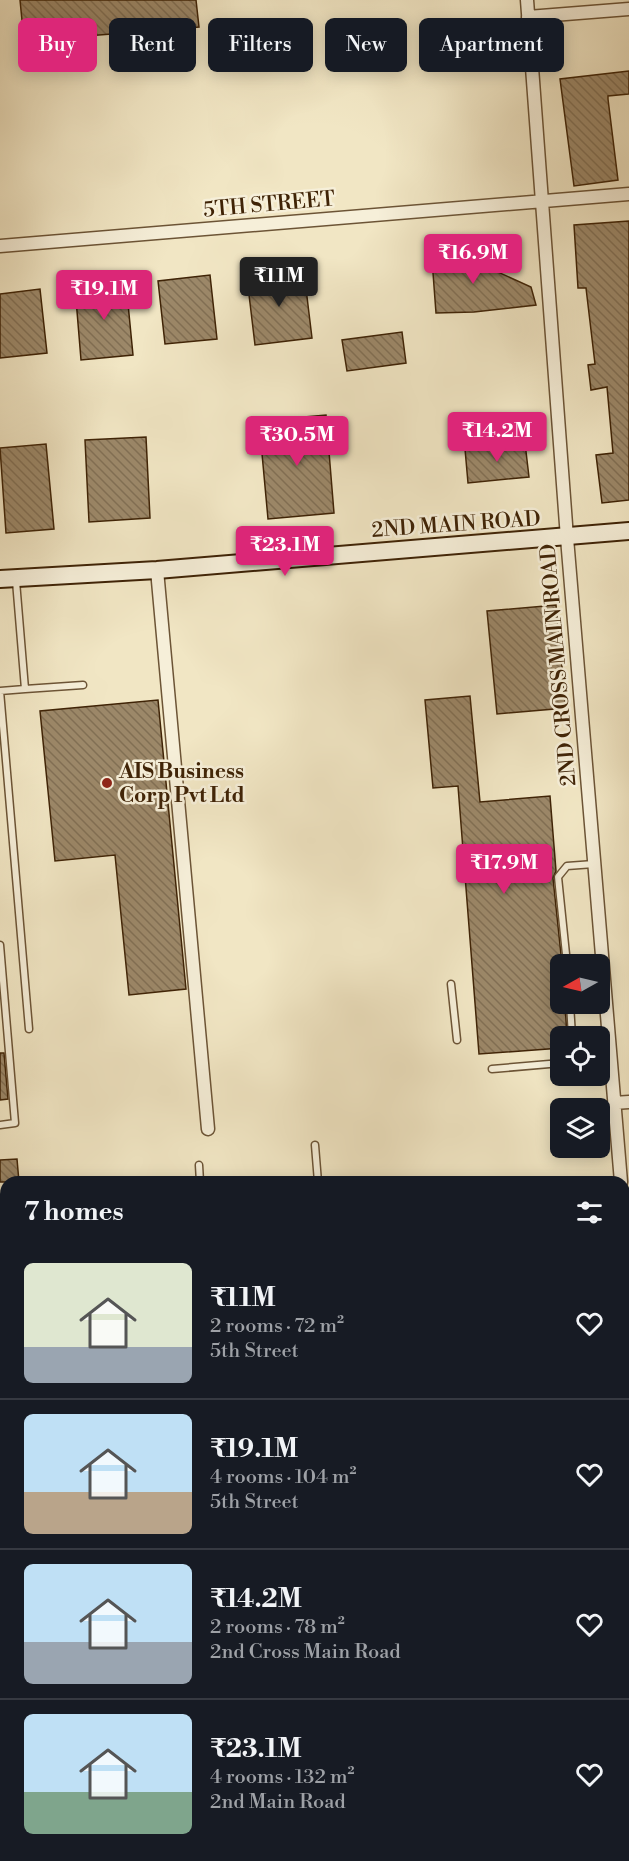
<!DOCTYPE html>
<meta charset="utf-8">
<style>
body{margin:0;font-family:"Libre Bodoni",serif;background:#242831;color:#f1f3f6;height:100vh;display:flex;flex-direction:column;font-size:22px;white-space:nowrap}
*{box-sizing:border-box;margin:0}
p{font-size:20px;color:#9ea1a6}
.icon{flex:none;width:33px;height:33px;fill:none;stroke:currentColor;stroke-width:2;stroke-linecap:round;stroke-linejoin:round}
.map{position:relative;flex:1;overflow:hidden}
.drawer{position:absolute;left:0px;top:1176px;width:630px;height:686px;display:flex;flex-direction:column;background:#171b24;border-radius:18px 18px 0 0;box-shadow:0 3px 15px #0003}
.drawer>*{flex:none}
.banner{position:absolute;left:18px;top:18px;width:594px;height:54px;display:flex;gap:12px}
.needle{width:39px;rotate:262deg}
.tools{position:absolute;left:550px;top:954px;display:grid;gap:12px}
.tools a{display:grid;place-items:center;width:60px;height:60px;border-radius:9px;background:#171b24;box-shadow:0 3px 15px #0003;font-size:30px}
.price{position:absolute;translate:-50% -51px;padding:0 14px;border-radius:6px;background:#db2777;color:#fff;font-size:20px;line-height:39px;filter:drop-shadow(0 2px 3px #0008)}
.price::after{content:'';position:absolute;left:50%;top:36px;width:18px;height:14px;margin-left:-9px;background:inherit;clip-path:polygon(0 0,100% 0,50% 100%)}
.price.on{background:#222;color:#fff}
ul{padding:0;list-style:none}
li{display:flex;align-items:center;gap:18px;height:150px;padding:0 24px}
li+li{border-top:2px solid #363941}
li span{display:grid;place-items:center;flex:none;width:168px;height:120px;border-radius:9px;color:#555}
li>.icon{margin-inline-start:auto}
span .icon{width:72px;height:72px;fill:#fffc;stroke-width:1}
li b{font-size:26px}
h2{display:flex;justify-content:space-between;align-items:center;height:72px;padding:0 24px;font-size:26px}
.pill{padding:0 21px;border-radius:9px;background:#171b24;box-shadow:0 3px 15px #0003;font-size:21px;line-height:54px}
.pill.on{background:#db2777;color:#fff}
.map>svg:first-child{display:block}
.building{fill:url(#building-back-hatch);stroke:#3f2306;stroke-width:1.5}
.lines{fill:none;stroke-linecap:round;stroke-linejoin:round}
.service-casing{stroke:#6c5436;stroke-width:9}
.minor-casing{stroke:#6c5436;stroke-width:15}
.secondary-casing{stroke:#3f2306;stroke-width:20}
.service{stroke:#f6efd9;stroke-width:6}
.minor{stroke:#f6efd9;stroke-width:12}
.secondary{stroke:#f6efd9;stroke-width:16}
.poi-dot{fill:#8f2418;stroke:#f6efd9;stroke-width:2}
.labels{text-anchor:middle;stroke-width:5;stroke-linejoin:round;paint-order:stroke}
.street-label{font-size:21px;fill:#3f2306;stroke:#f6efd9}
.poi-label{font-size:21px;font-weight:bold;fill:#3f2306;stroke:#f6efd9;text-anchor:start}
</style>
<div class="map">
<svg width="629" height="1861" viewBox="0 0 629 1861">
<defs>
<pattern id="building-back-hatch" width="6" height="6" patternUnits="userSpaceOnUse" patternTransform="scale(1.5)"><rect width="6" height="6" fill="#9c8869"/><path d="M-1 5l2 2M0 0l6 6M5-1l2 2" fill="none" stroke="#816f54"/></pattern>
</defs>
<rect width="100%" height="100%" fill="#f1e6c4"/>
<filter id="stains"><feTurbulence type="fractalNoise" baseFrequency=".00333" numOctaves="4"/><feColorMatrix values="0 0 0 0 .2 0 0 0 0 .09 0 0 0 0 .02 0 0 0 .5 -.17"/></filter>
<radialGradient id="worn" r=".72"><stop offset=".6" stop-color="#630" stop-opacity="0"/><stop offset="1" stop-color="#630" stop-opacity=".3"/></radialGradient>
<!-- building -->
<path class="building" d="M20,0H196L199,27L24,41Z
M629,71V94L608,96V99L618,180L574,186L560,79Z
M629,221V500L602,503L596,455L613,453L607,387L591,390L588,365L595,364L586,288H578L574,225Z
M457,244L458,254L531,287L536,305L474,312L436,313L431,246Z
M304,272L312,338L255,345L247,278Z
M210,275L217,339L165,344L158,281Z
M126,283L133,355L81,360L75,287Z
M40,289L47,353L0,358V294Z
M402,332L406,363L347,371L342,340Z
M326,415L334,513L268,519L259,421Z
M146,437L150,518L89,522L85,440Z
M525,443L529,477L468,483L465,449Z
M46,444L54,529L6,533L0,448Z
M556,605L566,708L497,714L487,611Z
M470,696L480,802L550,796L556,871L553,878L562,964L561,1004H565L567,1036H561V1048L479,1054L458,786L433,788L425,700Z
M158,700L186,989L129,995L115,855L55,861L40,711Z
M0,1053H4L8,1099L0,1100Z
M17,1159L19,1182H0V1160Z"/>
<g class="lines">
<!-- service casing -->
<g class="service-casing">
<path id="service" d="M16,581L25,689L0,691L29,1029
M25,689L83,685
M0,945L15,1123L0,1125
M567,964L558,877L567,866L594,864
M451,984L457,1040
M570,1004L572,1036
M492,1069L561,1063
M315,1145L318,1182
M199,1165L200,1182
M624,1512L629,1511
M624,1577L628,1624
M425,1856V1861"/>
</g>
<!-- minor casing -->
<g class="minor-casing">
<path id="minor" d="M527,0L567,538L621,1182
M528,17L629,9
M0,246L629,194
M157,570L208,1129
M614,1103L629,1102
M624,1219L629,1277
M624,1657L629,1656
M0,1708H6"/>
</g>
<!-- secondary casing -->
<g class="secondary-casing">
<path id="secondary" d="M0,579L157,570L629,531"/>
</g>
<!-- service -->
<use href="#service" class="service"/>
<!-- minor -->
<use href="#minor" class="minor"/>
<!-- secondary -->
<use href="#secondary" class="secondary"/>
</g>
<!-- markers -->
<circle class="poi-dot" cx="107" cy="783" r="6"/>
<g class="labels">
<!-- street labels -->
<g class="street-label">
<text transform="translate(269 204) rotate(-5)" y="7">5TH STREET</text>
<text transform="translate(456 524) rotate(-4)" y="7">2ND MAIN ROAD</text>
<text transform="translate(558 665) rotate(-95)" y="7">2ND CROSS MAIN ROAD</text>
</g>
<!-- poi labels -->
<g class="poi-label">
<text x="119" y="778">AIS Business<tspan x="119" dy="24">Corp Pvt Ltd</tspan></text>
</g>
</g>
<rect width="100%" height="100%" filter="url(#stains)"/>
<rect width="100%" height="100%" fill="url(#worn)"/>
</svg>
<div class="tools">
<a><svg class="needle" viewBox="-14 -14 28 28"><path d="M0-13l5 13h-10z" fill="#e53935"/><path d="M0 13l5-13h-10z" fill="#9ea1a6"/></svg></a>
<a><svg class="icon" aria-label="locate" viewBox="0 0 24 24"><circle cx="12" cy="12" r="6"/><path d="M12 2v4M12 18v4M2 12h4M18 12h4"/></svg></a>
<a><svg class="icon" aria-label="layers" viewBox="0 0 24 24"><path d="M12 4l9 5-9 5-9-5zM3 14l9 5 9-5"/></svg></a>
</div>
<b class="price" style="left:473px;top:285px">₹16.9M</b>
<b class="price on" style="left:279px;top:308px">₹11M</b>
<b class="price" style="left:104px;top:321px">₹19.1M</b>
<b class="price" style="left:497px;top:463px">₹14.2M</b>
<b class="price" style="left:297px;top:467px">₹30.5M</b>
<b class="price" style="left:285px;top:577px">₹23.1M</b>
<b class="price" style="left:504px;top:895px">₹17.9M</b>
<div class="banner">
<a class="pill on">Buy</a>
<a class="pill">Rent</a>
<a class="pill">Filters</a>
<a class="pill">New</a>
<a class="pill">Apartment</a>
</div>
<section class="drawer">
<h2>7 homes<svg class="icon" aria-label="filters" viewBox="0 0 24 24"><path d="M4 7h16M4 17h16"/><circle cx="9" cy="7" r="2"/><circle cx="15" cy="17" r="2"/></svg></h2>
<ul>
<li><span style="background:linear-gradient(#dfe7d0 70%,#9aa5b1 0)"><svg class="icon" aria-label="home" viewBox="0 0 24 24"><path d="M3 11l9-7 9 7M6 9v11h12V9"/></svg></span><div><b>₹11M</b><p>2 rooms · 72 m²</p><p>5th Street</p></div><svg class="icon" aria-label="heart" viewBox="0 0 24 24"><path d="M12 20l-8-8c-3-5 5-10 8-4 3-6 11-1 8 4z"/></svg></li>
<li><span style="background:linear-gradient(#bfe0f5 65%,#b9a48a 0)"><svg class="icon" aria-label="home" viewBox="0 0 24 24"><path d="M3 11l9-7 9 7M6 9v11h12V9"/></svg></span><div><b>₹19.1M</b><p>4 rooms · 104 m²</p><p>5th Street</p></div><svg class="icon" aria-label="heart" viewBox="0 0 24 24"><path d="M12 20l-8-8c-3-5 5-10 8-4 3-6 11-1 8 4z"/></svg></li>
<li><span style="background:linear-gradient(#bfe0f5 65%,#9aa5b1 0)"><svg class="icon" aria-label="home" viewBox="0 0 24 24"><path d="M3 11l9-7 9 7M6 9v11h12V9"/></svg></span><div><b>₹14.2M</b><p>2 rooms · 78 m²</p><p>2nd Cross Main Road</p></div><svg class="icon" aria-label="heart" viewBox="0 0 24 24"><path d="M12 20l-8-8c-3-5 5-10 8-4 3-6 11-1 8 4z"/></svg></li>
<li><span style="background:linear-gradient(#bfe0f5 65%,#7fa58c 0)"><svg class="icon" aria-label="home" viewBox="0 0 24 24"><path d="M3 11l9-7 9 7M6 9v11h12V9"/></svg></span><div><b>₹23.1M</b><p>4 rooms · 132 m²</p><p>2nd Main Road</p></div><svg class="icon" aria-label="heart" viewBox="0 0 24 24"><path d="M12 20l-8-8c-3-5 5-10 8-4 3-6 11-1 8 4z"/></svg></li>
</ul>
</section>
</div>
